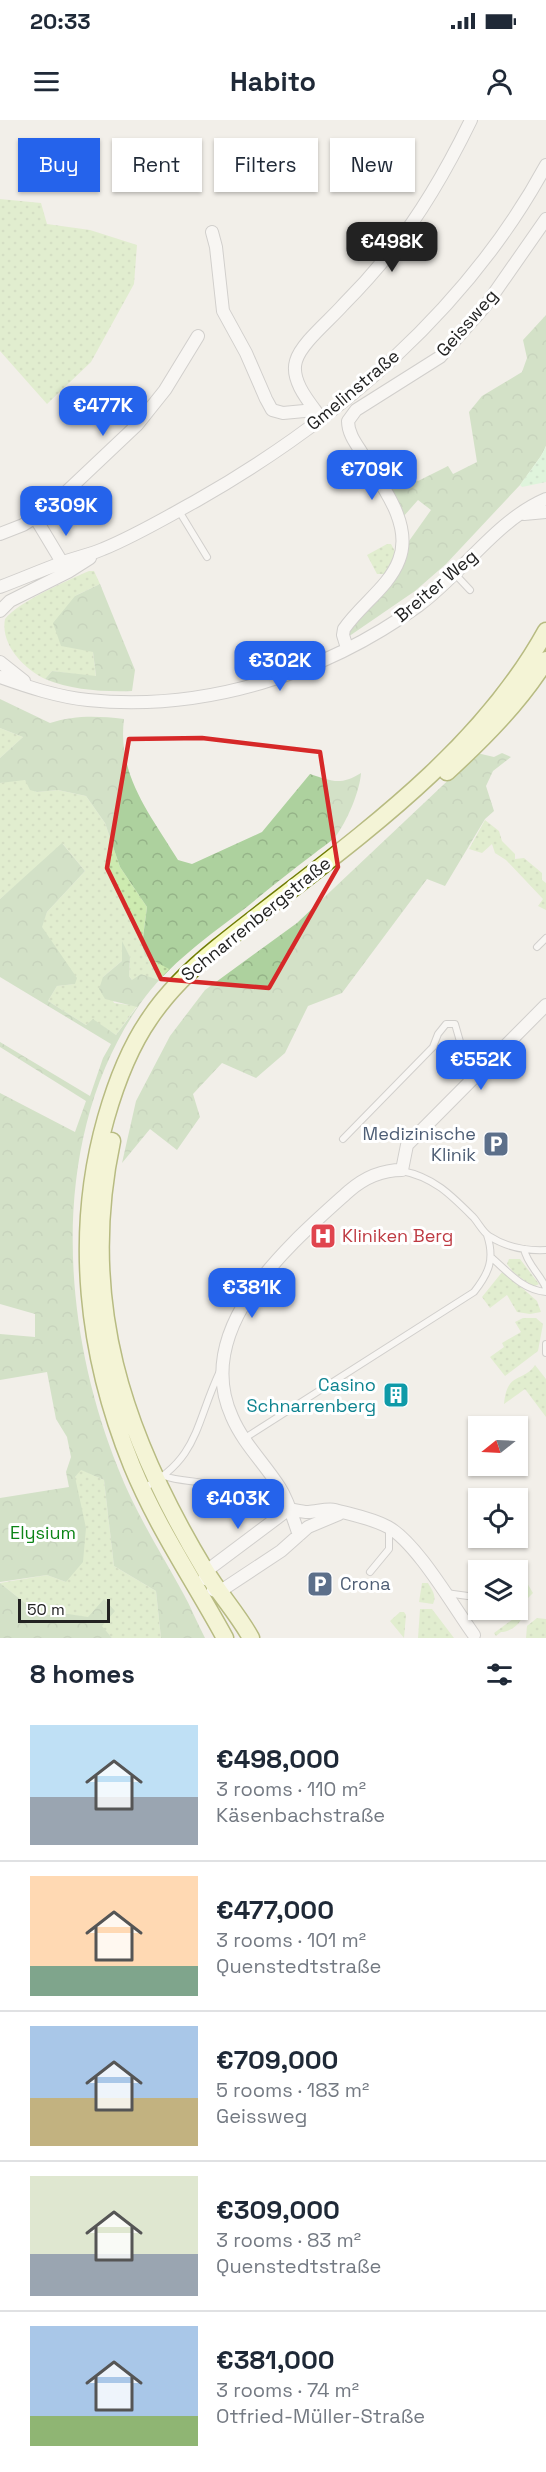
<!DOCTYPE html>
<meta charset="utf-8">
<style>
body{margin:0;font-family:"Space Grotesk",sans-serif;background:#f2f2f3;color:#1f2937;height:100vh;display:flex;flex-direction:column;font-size:22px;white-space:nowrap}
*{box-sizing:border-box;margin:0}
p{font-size:20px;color:#747a83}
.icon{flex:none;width:33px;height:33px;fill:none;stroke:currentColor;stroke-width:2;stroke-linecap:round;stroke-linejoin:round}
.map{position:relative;height:1518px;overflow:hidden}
.sheet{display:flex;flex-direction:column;background:#fff;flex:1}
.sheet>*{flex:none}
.banner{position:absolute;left:18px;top:18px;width:510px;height:54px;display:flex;gap:12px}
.needle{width:39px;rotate:252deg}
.tools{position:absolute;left:468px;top:1296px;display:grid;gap:12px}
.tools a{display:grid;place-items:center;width:60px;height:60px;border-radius:0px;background:#fff;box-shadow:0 2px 4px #0004;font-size:30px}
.scale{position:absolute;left:18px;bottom:15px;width:92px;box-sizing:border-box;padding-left:6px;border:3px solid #222;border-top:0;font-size:16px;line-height:21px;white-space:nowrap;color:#222;-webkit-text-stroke:4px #fff;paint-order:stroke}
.price{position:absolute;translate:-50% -51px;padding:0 14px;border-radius:12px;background:#2563eb;color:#fff;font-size:20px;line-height:39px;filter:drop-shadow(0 2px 3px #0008)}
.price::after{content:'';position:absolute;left:50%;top:36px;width:18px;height:14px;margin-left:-9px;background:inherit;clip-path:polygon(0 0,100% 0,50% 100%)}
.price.selected{background:#222;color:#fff}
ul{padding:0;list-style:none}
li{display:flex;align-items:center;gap:18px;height:150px;padding:0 30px}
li+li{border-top:2px solid #e0e1e3}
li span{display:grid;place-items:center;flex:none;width:168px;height:120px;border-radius:0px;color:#555}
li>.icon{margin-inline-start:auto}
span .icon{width:72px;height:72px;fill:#fffc;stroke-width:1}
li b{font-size:26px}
h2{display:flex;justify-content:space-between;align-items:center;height:72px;padding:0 30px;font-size:26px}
.pill{padding:0 21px;border-radius:0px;background:#fff;box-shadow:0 2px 4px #0004;font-size:21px;line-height:54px}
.pill.selected{background:#2563eb;color:#fff}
.status{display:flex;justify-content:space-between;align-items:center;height:42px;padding:0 30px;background:#fff;direction:ltr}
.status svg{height:16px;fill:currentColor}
header{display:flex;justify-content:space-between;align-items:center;height:78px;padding:0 30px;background:#fff;font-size:27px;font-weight:700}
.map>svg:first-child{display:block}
.grass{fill:url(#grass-dots)}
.forest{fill:url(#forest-crowns)}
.park{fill:url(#park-dots)}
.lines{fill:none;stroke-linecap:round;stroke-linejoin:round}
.lane-casing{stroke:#a9a9a9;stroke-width:8}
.street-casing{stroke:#a9a9a9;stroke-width:14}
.secondary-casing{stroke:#707d05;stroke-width:19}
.lane{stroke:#fff;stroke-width:6}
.street{stroke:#fff;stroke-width:12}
.secondary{stroke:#f7fabf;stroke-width:16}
.marked{fill:none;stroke:#d62828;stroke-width:4.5;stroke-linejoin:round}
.labels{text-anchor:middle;stroke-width:6;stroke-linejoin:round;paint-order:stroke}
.street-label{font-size:18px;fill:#222;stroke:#fff}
.service-label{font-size:18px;fill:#4e5e75;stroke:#fff;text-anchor:end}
.health-label{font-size:18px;fill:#be3a42;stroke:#fff;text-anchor:start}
.culture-label{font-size:18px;fill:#0d838f;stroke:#fff;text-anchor:end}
.park-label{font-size:18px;fill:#0c8416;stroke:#fff}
</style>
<div class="status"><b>20:33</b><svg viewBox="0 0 49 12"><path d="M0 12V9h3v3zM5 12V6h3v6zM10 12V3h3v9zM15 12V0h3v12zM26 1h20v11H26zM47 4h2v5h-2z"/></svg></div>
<header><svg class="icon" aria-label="menu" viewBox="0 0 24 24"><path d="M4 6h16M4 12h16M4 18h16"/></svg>Habito<svg class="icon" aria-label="person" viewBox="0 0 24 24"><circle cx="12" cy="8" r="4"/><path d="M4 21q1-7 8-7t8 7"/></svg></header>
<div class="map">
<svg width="546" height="1518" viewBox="0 0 546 1518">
<defs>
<pattern id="grass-dots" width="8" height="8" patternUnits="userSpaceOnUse" patternTransform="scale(1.5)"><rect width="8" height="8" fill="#cdebb0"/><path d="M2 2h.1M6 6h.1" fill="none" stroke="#b0c997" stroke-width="1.8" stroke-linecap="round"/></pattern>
<pattern id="forest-crowns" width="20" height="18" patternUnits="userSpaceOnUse" patternTransform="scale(1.5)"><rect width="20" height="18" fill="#add19e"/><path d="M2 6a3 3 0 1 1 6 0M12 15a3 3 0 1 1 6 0" fill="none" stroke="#95b388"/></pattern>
<pattern id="park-dots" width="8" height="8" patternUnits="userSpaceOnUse" patternTransform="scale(1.5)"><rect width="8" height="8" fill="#c8facc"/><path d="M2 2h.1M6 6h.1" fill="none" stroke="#acd6af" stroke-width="1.8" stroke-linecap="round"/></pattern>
</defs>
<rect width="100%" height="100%" fill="#f2efe9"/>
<!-- grass -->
<path class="grass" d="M0,79L41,83L47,104L90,110L137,125L134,164L91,242L47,284L0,231Z
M387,424H391L397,435L386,454H377L367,435Z
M89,451H94L100,464L75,476L93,532L96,557L52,551L45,559C26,550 0,526 5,499C18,482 68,460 89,451Z
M0,608L23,617L0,638Z
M12,660H25L36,672L58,670L86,676L105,703L120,747L147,787L142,824L170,849L159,860L133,861L129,856L130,837L122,823V841L103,857L114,883L137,886L116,915L93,900L86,905L48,881L57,866L74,864L76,858L41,807L47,792L85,751L63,724L0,779V663Z
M485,700L499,711L502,721L515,734V739L524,738L542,753V760L546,763V790L538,786L543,779L506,740L495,733L492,724L482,733L469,729Z
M509,1139H520L539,1164L533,1167L513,1152L507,1144Z
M503,1151L537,1181L541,1192L530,1194L517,1192L507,1175L490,1188L482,1177Z
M523,1198H536L543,1204L538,1231L505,1256L490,1237L504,1227L502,1223L521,1212L515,1202Z
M535,1245L546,1259V1297L525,1269L504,1284C507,1251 523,1263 535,1245Z
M80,1349L104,1360L114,1446L156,1471L161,1518H112C91,1492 72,1494 40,1495L0,1463L47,1455L66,1462L75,1357Z
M521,1462L527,1463L533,1473L526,1480L518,1468V1464Z
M422,1463H428C432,1470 437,1476 433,1484L419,1482Z
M420,1489H432L454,1518H418Z
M400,1492H404L406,1495L404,1518L390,1501Z
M517,1496L522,1497C520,1505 509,1512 501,1512L496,1516L494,1513Z
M537,1498L546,1499V1518H526L527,1506Z"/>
<!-- forest -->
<path class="forest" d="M546,195V326L541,336L520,365L446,444L415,471L345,519L346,510L431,390L418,380L403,397L387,364L394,353L418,361L448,346L453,354L477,342L469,292L482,276L522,252L527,238L523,220Z
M100,464L135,550L132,571C103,572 72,570 45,559L52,551L96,556L93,532L61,526L53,503L75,476Z
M0,579L50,603C75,595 98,596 124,599C117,655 150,694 178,740L192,744L262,712L310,654C332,661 340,666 361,653C360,670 348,699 338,713C333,721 322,727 315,733C292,750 270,768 248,786C210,815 168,844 140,884C48,1017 60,1204 118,1348C135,1392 160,1431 183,1473C191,1487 197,1503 205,1518H161L156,1471L114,1446L104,1360L81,1350L75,1357L86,1408L83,1442L66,1462L47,1455L0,1462V1378L69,1367L66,1352L71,1337L67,1317L56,1299L47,1252L0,1260V1214L35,1217V1194L0,1184V973L75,1012L86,981L0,927V922L90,976L103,938L111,924L0,857V779L62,723L85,751L47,792L42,807L77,858L75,864L57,866L48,881L86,905L93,899L116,915L137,887L105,879L99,869L103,857L122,841V821L130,837L129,856L132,860L141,854L159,860L169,849L145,836L142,825L147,787L120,747L105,703L86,676L58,670L37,672L30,670L25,660L0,663V638L23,617L0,608Z
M477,633L494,637L502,633L511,637L493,651L486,666L494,691L485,699L445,766L427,759L342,873L308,886L285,933L256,958L222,943L193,974L200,997L177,1030L150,1009L122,1043L136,981L170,916L205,870L297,803Z
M0,1463L40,1495L68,1494L88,1497L104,1479L115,1491L102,1506L112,1518H0Z"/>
<!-- park -->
<path class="park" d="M546,326V362L522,367L520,365L541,336Z"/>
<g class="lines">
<!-- lane casing -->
<g class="lane-casing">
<path id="lane" d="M179,391L207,437
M455,454L470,470
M537,827L546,818
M343,1019L433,927L438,914L446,904H455L463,932L480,950
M402,1051C434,1057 452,1076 474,1098C479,1104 483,1112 489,1116C506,1127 526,1131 546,1130
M524,1129C527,1144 540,1154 546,1168
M492,1138C509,1153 523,1170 546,1172
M546,1224V1233
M245,1318L474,1172C489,1153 495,1139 487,1115
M164,1356C190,1365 209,1356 231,1379
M142,1369C199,1339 195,1304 220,1251
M370,1452L389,1429V1409
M446,1473L475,1477"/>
</g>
<!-- street casing -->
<g class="street-casing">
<path id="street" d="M212,112L216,127L223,191L246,233L266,279L272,290L283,293L315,290
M321,298C310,283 290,261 296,241C301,223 330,200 343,185C360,168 377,149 392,130C423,91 449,45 471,0
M524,394L546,392
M36,399L66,449
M0,414L23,405L47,390L137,305L165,270L198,216
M0,467C21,459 42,450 64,442C76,437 90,435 103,429C135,416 165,398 196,381C337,301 468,189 546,45
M0,491L10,481L68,452L90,438
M347,528L343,515L344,509C360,485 389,467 399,440C414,402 378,361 360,330C354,321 348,312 348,301L356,290L440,237L486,185L546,99
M0,542L24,561
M0,557C28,567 58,577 88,580C204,592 324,554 418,486C462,454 495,401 546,379
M299,1415C293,1399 289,1382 280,1368C265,1344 243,1323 232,1297C191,1207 290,1124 349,1071C364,1058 381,1050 402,1050L407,1025L546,885
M205,1459V1452L289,1389C295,1390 302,1392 308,1392C316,1392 327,1388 335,1390C353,1395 371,1398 388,1407C417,1423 453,1486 474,1515
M213,1470L219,1472L281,1431L308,1407L339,1394"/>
</g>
<!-- secondary casing -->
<g class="secondary-casing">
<path id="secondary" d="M447,652C483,619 520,582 546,540
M112,1021C78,1181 123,1314 205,1450C219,1474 238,1494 251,1518
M225,1518C194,1461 157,1407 132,1346C87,1235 73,1114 106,998C116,963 129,928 150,898C168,871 192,848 218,827C334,733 472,645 546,511"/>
</g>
<!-- lane -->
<use href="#lane" class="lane"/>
<!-- street -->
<use href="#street" class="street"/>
<!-- secondary -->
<use href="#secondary" class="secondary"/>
</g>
<!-- marked area -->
<path d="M0 0H546V1518H0ZM202,618L320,632L338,747L269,868L161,859L107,748L129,619Z" fill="#f2efe9" fill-opacity=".55" fill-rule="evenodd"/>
<path class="marked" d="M202,618L320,632L338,747L269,868L161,859L107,748L129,619Z"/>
<!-- icons -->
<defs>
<g id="parking-square" transform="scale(1.35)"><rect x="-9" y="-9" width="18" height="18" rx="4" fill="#5c6f8a" stroke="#fff"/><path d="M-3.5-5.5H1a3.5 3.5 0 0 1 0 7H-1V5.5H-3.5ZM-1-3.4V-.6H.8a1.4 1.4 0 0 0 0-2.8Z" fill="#fff"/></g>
<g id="hospital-square" transform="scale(1.35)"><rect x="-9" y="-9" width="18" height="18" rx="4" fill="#e0444e" stroke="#fff"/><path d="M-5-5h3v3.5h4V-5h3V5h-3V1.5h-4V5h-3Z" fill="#fff"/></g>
<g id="building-square" transform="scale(1.35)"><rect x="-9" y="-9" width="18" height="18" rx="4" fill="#0f9aa8" stroke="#fff"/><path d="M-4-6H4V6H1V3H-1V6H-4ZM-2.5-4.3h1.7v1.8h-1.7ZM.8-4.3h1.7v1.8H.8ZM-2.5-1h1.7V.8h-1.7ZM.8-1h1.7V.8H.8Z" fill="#fff"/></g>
</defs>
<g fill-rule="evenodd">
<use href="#parking-square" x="496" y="1024"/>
<use href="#hospital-square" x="323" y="1116"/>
<use href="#building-square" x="396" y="1275"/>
<use href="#parking-square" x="320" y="1464"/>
</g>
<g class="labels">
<!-- street labels -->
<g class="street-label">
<text transform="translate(467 203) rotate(-49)" y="6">Geissweg</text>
<text transform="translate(353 270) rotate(-40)" y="6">Gmelinstraße</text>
<text transform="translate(436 466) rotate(-40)" y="6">Breiter Weg</text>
<text transform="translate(256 799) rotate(-39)" y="6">Schnarrenbergstraße</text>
</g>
<!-- service labels -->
<g class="service-label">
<text x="476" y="1020">Medizinische<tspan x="476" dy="21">Klinik</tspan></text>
<text x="340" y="1470" text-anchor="start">Crona</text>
</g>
<!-- health labels -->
<g class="health-label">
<text x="342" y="1122">Kliniken Berg</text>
</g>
<!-- culture labels -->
<g class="culture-label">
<text x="376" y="1271">Casino<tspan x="376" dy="21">Schnarrenberg</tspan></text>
</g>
<!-- park labels -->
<g class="park-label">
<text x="43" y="1419">Elysium</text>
</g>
</g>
</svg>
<div class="tools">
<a><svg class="needle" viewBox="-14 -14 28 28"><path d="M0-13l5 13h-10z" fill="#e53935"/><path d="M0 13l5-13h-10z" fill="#747a83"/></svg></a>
<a><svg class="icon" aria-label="locate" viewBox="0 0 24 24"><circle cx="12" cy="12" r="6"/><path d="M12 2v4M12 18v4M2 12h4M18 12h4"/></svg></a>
<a><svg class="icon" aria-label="layers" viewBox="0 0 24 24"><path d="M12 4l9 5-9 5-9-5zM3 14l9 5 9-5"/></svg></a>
</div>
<div class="scale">50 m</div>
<b class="price selected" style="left:392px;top:153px">€498K</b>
<b class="price" style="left:103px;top:317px">€477K</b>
<b class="price" style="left:372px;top:381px">€709K</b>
<b class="price" style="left:66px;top:417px">€309K</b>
<b class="price" style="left:280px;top:572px">€302K</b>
<b class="price" style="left:481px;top:971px">€552K</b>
<b class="price" style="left:252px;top:1199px">€381K</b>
<b class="price" style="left:238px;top:1410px">€403K</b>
<div class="banner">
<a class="pill selected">Buy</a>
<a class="pill">Rent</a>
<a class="pill">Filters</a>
<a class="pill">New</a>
</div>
</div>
<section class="sheet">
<h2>8 homes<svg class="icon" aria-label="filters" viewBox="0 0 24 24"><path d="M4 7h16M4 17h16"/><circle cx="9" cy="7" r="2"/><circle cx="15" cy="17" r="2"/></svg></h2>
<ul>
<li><span style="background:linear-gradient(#bfe0f5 60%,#9aa5b1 0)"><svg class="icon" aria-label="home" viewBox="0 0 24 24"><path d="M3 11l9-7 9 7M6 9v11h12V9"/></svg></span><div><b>€498,000</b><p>3 rooms · 110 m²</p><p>Käsenbachstraße</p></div></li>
<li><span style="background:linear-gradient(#ffd9b3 75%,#7fa58c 0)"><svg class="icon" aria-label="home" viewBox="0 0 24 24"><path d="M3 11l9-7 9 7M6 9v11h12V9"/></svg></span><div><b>€477,000</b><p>3 rooms · 101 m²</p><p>Quenstedtstraße</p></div></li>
<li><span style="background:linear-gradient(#a9c7e8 60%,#c2b280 0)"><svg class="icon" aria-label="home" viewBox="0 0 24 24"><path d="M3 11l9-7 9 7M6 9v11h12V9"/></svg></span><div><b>€709,000</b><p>5 rooms · 183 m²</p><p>Geissweg</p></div></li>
<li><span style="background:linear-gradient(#dfe7d0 65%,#9aa5b1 0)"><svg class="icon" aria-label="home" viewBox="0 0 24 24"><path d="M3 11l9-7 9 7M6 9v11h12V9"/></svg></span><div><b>€309,000</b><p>3 rooms · 83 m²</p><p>Quenstedtstraße</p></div></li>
<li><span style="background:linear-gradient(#a9c7e8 75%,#8fb573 0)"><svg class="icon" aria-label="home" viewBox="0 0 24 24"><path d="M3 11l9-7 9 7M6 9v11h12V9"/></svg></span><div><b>€381,000</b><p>3 rooms · 74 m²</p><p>Otfried-Müller-Straße</p></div></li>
</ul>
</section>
